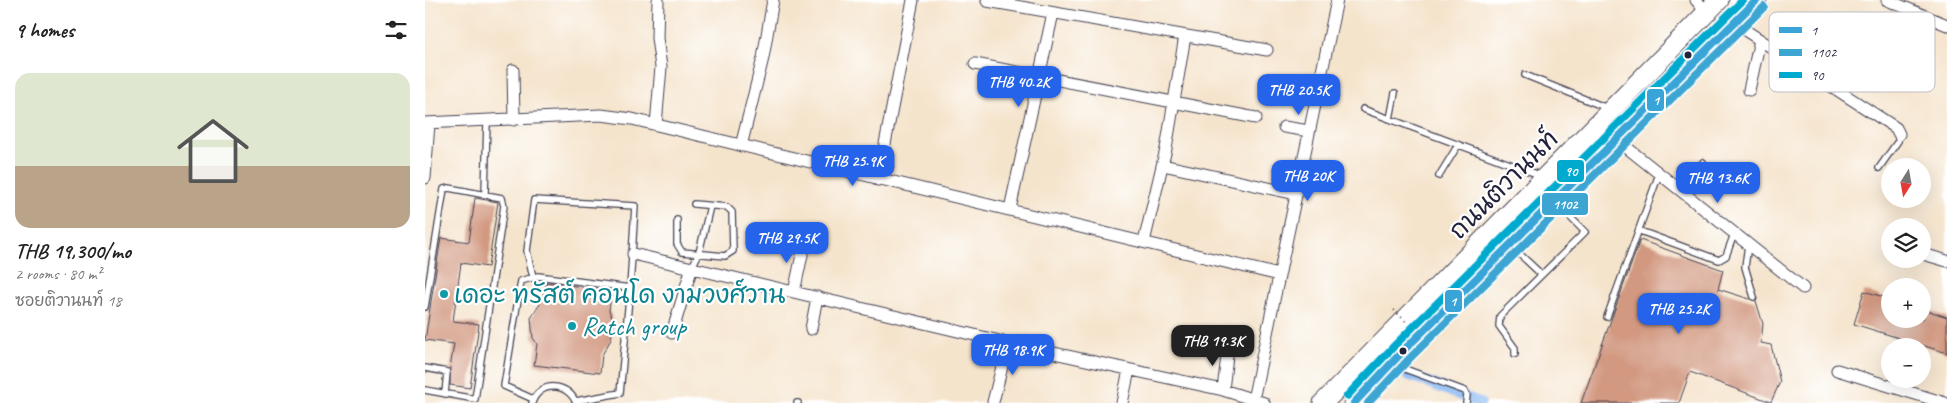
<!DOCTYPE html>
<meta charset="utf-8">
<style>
body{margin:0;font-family:Caveat,"Playpen Sans Thai",sans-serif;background:#f6f6f6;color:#222;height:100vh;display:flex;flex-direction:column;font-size:19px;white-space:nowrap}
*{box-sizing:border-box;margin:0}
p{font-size:16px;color:#767676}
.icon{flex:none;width:28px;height:28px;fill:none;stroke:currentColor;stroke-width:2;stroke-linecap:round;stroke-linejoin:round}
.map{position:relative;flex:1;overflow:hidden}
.side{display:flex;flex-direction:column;background:#fff;width:425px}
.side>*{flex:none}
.needle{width:32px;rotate:191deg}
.fabs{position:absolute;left:1456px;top:158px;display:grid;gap:10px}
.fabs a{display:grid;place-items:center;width:50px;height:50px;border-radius:50%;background:#fff;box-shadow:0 5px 20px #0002;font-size:25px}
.price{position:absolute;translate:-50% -42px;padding:0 11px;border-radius:10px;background:#2563eb;color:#fff;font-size:16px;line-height:32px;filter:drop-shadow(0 1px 2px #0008)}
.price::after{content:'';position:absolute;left:50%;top:30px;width:15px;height:11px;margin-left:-8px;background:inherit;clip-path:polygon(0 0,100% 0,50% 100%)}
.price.on{background:#222;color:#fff}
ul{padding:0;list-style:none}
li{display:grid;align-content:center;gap:10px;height:265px;padding:0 15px}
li+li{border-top:1px solid #e0e0e0}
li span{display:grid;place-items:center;height:155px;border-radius:15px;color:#555}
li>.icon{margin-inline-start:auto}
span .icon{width:90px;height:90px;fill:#fffc;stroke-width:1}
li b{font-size:21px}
h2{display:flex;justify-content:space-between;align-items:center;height:60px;padding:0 15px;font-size:21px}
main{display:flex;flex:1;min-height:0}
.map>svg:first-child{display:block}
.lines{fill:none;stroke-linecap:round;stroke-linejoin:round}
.canal{stroke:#86b7f2;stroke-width:11}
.building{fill:#d29880}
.lane-casing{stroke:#423f51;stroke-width:8}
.street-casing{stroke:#423f51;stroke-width:13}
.primary-casing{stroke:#423f51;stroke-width:21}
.lane{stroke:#fff;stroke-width:5.5}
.street{stroke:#fff;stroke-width:11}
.primary{stroke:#fff;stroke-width:19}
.path-bridge{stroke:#423f51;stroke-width:2;stroke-dasharray:1 4;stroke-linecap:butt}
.bus-1-casing{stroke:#fff;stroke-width:11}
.bus-2-casing{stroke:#fff;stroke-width:11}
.bus-3-casing{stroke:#fff;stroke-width:11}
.bus-1{stroke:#38a4d7;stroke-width:8}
.bus-2{stroke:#3ca5d2;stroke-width:8}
.bus-3{stroke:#00a9ce;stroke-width:8}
.bus-dot{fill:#22223b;stroke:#fff;stroke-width:2}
.culture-dot{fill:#0f9aa8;stroke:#fff;stroke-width:2}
.labels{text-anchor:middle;stroke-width:4.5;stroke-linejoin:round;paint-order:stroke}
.street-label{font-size:25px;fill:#22223b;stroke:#fff}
.culture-label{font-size:25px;fill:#0d838f;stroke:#fff;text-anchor:start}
.key{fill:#fff;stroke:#bdbdc4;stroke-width:1}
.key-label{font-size:14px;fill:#22223b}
.line-badge{stroke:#fff;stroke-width:2}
.badge-label{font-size:14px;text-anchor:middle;font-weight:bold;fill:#fff}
</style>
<main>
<section class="side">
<h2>9 homes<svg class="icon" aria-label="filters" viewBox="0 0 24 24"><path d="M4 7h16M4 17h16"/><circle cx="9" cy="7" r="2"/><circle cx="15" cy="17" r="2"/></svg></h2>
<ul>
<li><span style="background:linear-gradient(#dfe7d0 60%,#b9a48a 0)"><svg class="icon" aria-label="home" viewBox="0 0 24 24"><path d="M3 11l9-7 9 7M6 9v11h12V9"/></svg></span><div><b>THB 19,300/mo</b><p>2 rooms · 80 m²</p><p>ซอยติวานนท์ 18</p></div></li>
</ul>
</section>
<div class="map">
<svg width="1522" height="403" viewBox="0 0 1522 403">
<rect width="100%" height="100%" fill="#fff"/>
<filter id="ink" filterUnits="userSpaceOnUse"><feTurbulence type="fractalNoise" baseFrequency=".02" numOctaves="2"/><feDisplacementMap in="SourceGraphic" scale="10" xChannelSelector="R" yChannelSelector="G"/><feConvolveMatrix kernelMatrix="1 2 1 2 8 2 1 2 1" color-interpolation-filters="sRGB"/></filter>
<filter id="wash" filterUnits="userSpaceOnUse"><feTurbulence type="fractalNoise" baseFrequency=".0096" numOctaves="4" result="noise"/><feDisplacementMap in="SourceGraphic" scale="20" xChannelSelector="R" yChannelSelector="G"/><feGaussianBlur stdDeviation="1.12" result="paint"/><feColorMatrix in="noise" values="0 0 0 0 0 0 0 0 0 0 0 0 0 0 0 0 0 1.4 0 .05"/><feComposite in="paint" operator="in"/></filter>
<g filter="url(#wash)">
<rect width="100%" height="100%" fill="#f5e4cc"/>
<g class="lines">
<!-- canal -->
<path class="canal" d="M979,373L1055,403"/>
</g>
<g id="blocks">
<!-- building -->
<path class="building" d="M50,198L73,202L63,267L36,263L28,321L54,324L45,388L25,385V368L29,344L0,340L16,238L44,242Z
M1215,240L1298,270L1293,289L1331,301L1338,324L1336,343L1346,345L1355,382L1346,402L1265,372L1254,403H1156Z
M121,282L187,291L184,310L188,320V331L185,341L177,355L175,373L109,365L112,344L108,338L106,318L118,299Z
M1439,291L1465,299V319H1498V309L1522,317V353L1429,324Z"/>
</g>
</g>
<g filter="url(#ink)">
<use href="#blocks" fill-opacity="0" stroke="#423f51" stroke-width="1"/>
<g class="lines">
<!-- lane casing -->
<g class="lane-casing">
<path id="lane" d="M1100,75L1182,108
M938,109L1117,176
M965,119L970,93
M1454,168L1473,141L1474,134
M1014,176L1033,145
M1255,190L1278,162
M60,194L62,121
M252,220V244L257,252L300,256L308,251L307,212L302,207L269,204
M1215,231L1294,260L1301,256L1309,234
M1323,245L1320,267L1329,297
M1087,247L1116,274
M267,267L274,253L285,206
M108,277L102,251L109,200L210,206L205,288L195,393L151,401
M0,307L19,189L24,188L77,198L79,206L50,399L0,390
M1182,317L1234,174
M1090,354V348L1074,326L1075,316L1160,232L1131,203
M969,365L1040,391L1042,395L1041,403
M0,368L22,372L20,394
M108,399L79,386L96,281L113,276L205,288
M107,403C114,381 143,382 151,403
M372,403H373"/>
</g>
<!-- street casing -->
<g class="street-casing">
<path id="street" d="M1271,0L1282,13
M1462,0L1522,25
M562,1L842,50
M1309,23L1471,128L1474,134
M550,64L831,118
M88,70L89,120
M1324,90L1335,40
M0,123L176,115L207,119L854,275
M231,125L236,67L232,38L233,0
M859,127L884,131
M1191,139L1378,288
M316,146L338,58L348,0
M738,165L871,194
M0,178L4,123
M453,180L488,0
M585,209L628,13
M719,242L741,149L760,36
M208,254L583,343L798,390L839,403
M1498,254L1522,261
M369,292L380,241
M386,329L392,297
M247,333L267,267
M1412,370L1520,403
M798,390L803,347
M828,400L912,0
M568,402L583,343
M697,403L704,370"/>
</g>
<!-- primary casing -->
<g class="primary-casing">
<path id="primary" d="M898,403L1294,0
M929,403L978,351L1332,0"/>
</g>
<!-- lane -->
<use href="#lane" class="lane"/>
<!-- street -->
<use href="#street" class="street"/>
<!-- primary -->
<use href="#primary" class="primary"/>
<!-- path-bridge -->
<path class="path-bridge" d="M969,310L1005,345"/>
<!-- bus-1 casing -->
<g class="bus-1-casing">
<path id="bus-1" d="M929,403L978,351L1332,0"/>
</g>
<!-- bus-2 casing -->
<g class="bus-2-casing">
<path id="bus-2" d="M943,403L985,358L1339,7"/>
</g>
<!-- bus-3 casing -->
<g class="bus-3-casing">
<path id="bus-3" d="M922,396L971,344L1318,0"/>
</g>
<!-- bus-1 -->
<use href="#bus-1" class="bus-1"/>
<!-- bus-2 -->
<use href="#bus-2" class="bus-2"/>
<!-- bus-3 -->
<use href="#bus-3" class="bus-3"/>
</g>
</g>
<!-- markers -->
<g class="bus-dot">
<circle cx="1263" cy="55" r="4.5"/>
<circle cx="978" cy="351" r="4.5"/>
</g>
<g class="culture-dot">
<circle cx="19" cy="294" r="5"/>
<circle cx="147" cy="326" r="5"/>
</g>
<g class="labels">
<!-- street labels -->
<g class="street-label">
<text transform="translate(1078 184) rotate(-45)" y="9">ถนนติวานนท์</text>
</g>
<!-- culture labels -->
<g class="culture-label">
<text x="29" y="303">เดอะ ทรัสต์ คอนโด งามวงศ์วาน</text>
<text x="157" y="335">Ratch group</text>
</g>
</g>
<!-- legend -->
<rect x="1344" y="12" width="166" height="80" rx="8" class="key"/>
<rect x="1354" y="27" width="23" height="6" fill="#38a4d7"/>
<rect x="1354" y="49" width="23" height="7" fill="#3ca5d2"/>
<rect x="1354" y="72" width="23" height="6" fill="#00a9ce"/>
<g class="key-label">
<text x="1386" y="35">1</text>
<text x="1386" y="57">1102</text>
<text x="1386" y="80">90</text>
</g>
<g class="line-badge">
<rect x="1221" y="88" width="19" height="24" rx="5" fill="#38a4d7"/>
<rect x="1131" y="159" width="29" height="24" rx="5" fill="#00a9ce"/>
<rect x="1116" y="192" width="48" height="24" rx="5" fill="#3ca5d2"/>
<rect x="1019" y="289" width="19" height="24" rx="5" fill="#38a4d7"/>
</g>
<g class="badge-label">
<text x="1231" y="105">1</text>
<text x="1146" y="176">90</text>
<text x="1140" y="209">1102</text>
<text x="1028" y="306">1</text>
</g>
</svg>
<div class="fabs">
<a><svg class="needle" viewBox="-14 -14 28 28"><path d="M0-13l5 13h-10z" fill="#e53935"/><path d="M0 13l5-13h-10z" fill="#767676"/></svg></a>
<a><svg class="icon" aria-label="layers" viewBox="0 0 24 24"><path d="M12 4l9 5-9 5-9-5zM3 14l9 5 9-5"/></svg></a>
<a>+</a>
<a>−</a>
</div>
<b class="price" style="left:594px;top:108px">THB 40.2K</b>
<b class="price" style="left:874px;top:116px">THB 20.5K</b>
<b class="price" style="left:428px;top:187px">THB 25.9K</b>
<b class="price" style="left:883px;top:202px">THB 20K</b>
<b class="price" style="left:1293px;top:204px">THB 13.6K</b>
<b class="price" style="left:362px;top:264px">THB 29.5K</b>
<b class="price" style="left:1254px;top:335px">THB 25.2K</b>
<b class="price on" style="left:788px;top:367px">THB 19.3K</b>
<b class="price" style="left:588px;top:376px">THB 18.9K</b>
</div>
</main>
